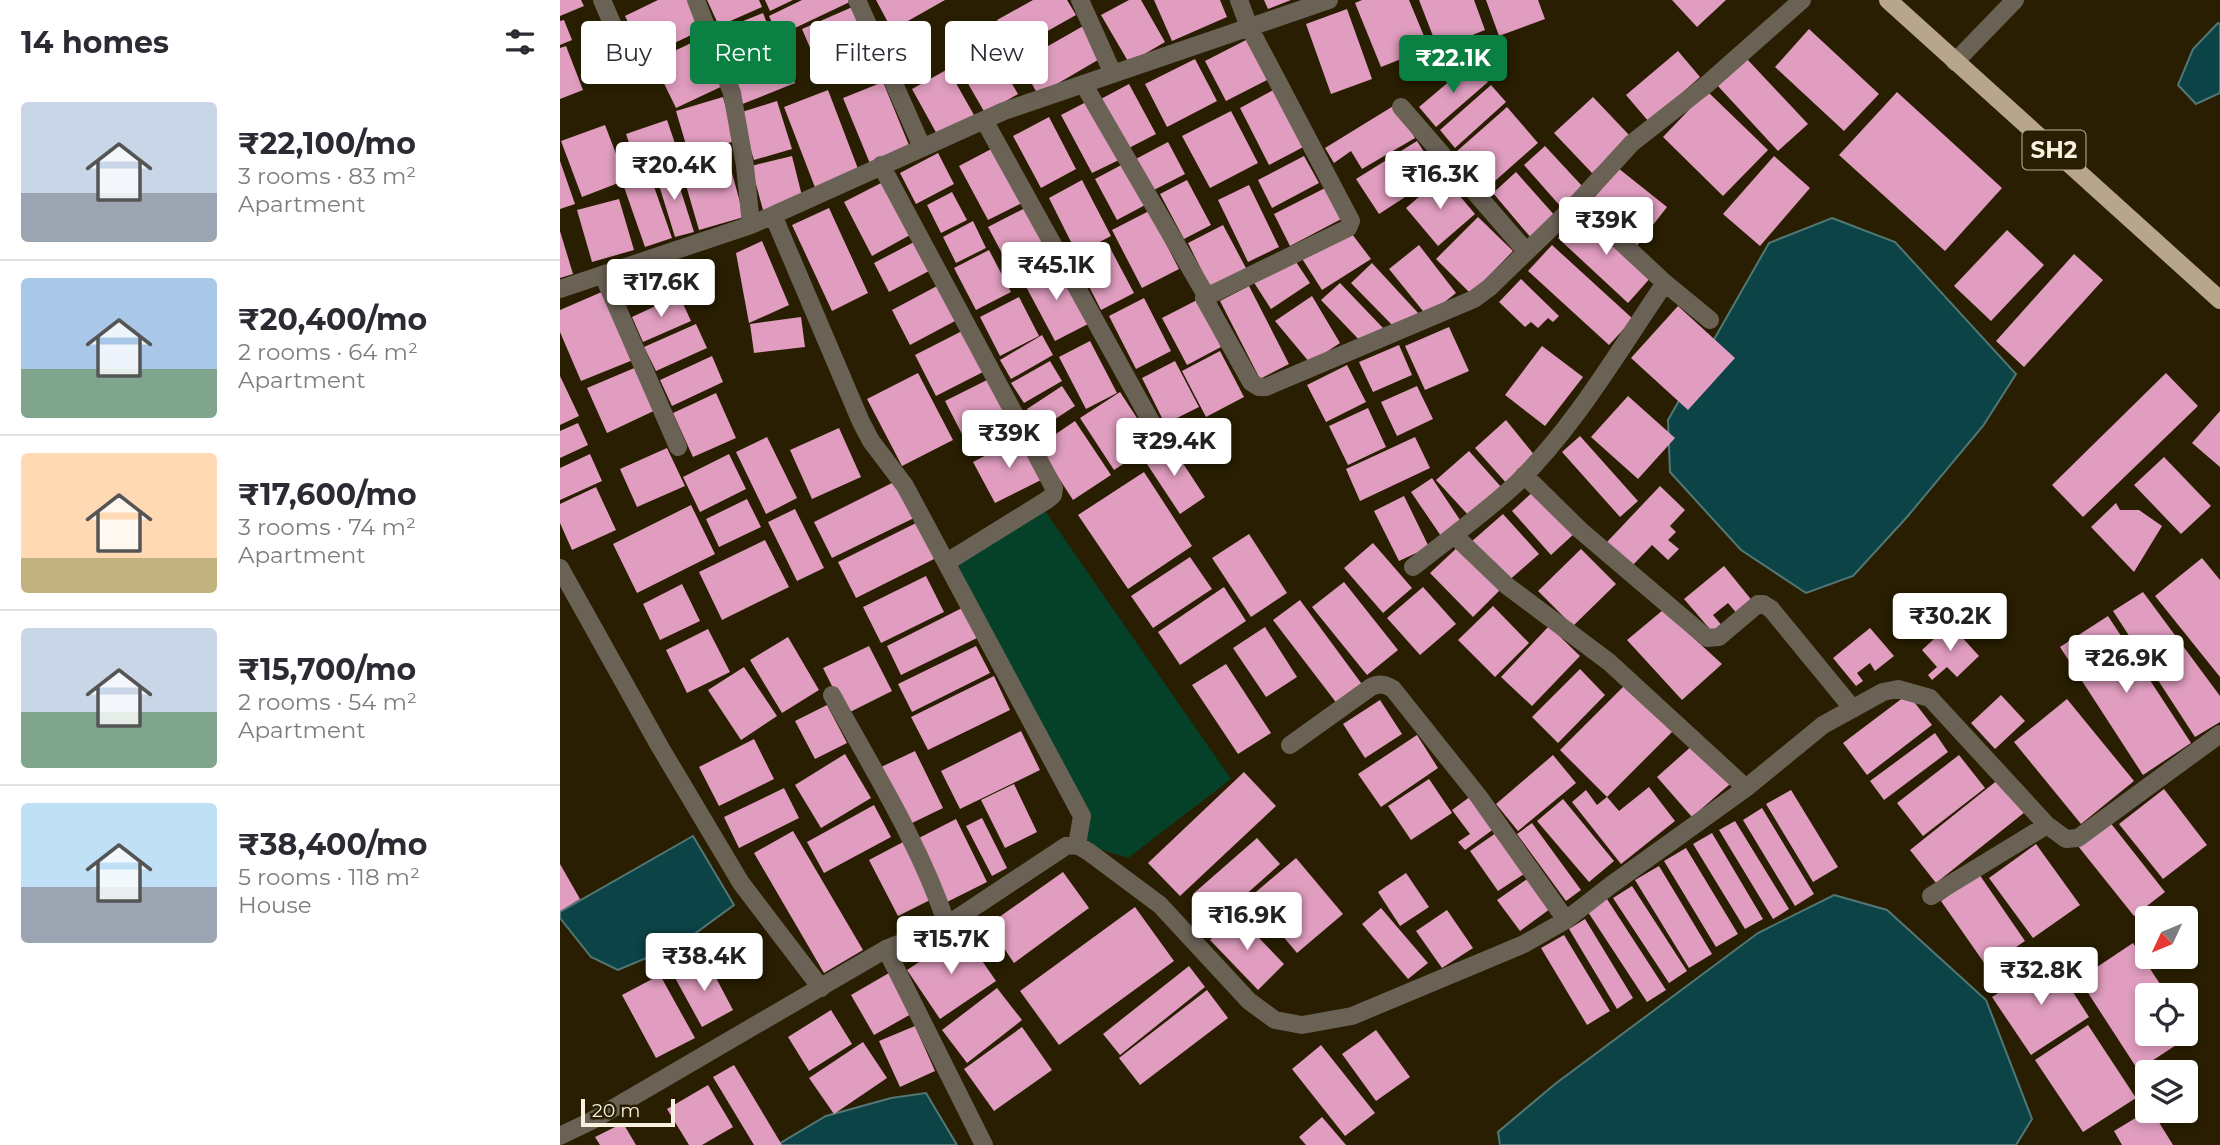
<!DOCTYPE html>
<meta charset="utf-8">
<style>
body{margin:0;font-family:Montserrat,sans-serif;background:#f7f7f7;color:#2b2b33;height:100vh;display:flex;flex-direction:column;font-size:26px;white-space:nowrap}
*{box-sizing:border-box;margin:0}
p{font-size:23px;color:#7c7c81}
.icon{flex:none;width:38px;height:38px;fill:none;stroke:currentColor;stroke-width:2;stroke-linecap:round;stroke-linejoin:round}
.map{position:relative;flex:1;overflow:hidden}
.panel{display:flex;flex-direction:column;background:#fff;width:560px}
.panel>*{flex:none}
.hud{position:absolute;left:21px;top:21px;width:665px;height:63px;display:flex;gap:14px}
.needle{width:46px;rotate:226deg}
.tools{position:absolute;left:1575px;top:906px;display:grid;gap:14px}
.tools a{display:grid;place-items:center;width:63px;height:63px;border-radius:7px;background:#fff;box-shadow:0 4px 10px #0003;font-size:35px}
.scale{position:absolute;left:21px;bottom:18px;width:94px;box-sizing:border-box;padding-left:7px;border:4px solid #f8f1e0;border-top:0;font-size:19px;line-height:24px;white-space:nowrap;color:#f8f1e0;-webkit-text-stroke:5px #291e01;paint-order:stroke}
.price{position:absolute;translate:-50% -60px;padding:0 16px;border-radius:7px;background:#fff;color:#222;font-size:23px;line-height:46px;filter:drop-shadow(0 2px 4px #0008)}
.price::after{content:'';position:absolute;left:50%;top:42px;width:21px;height:16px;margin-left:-10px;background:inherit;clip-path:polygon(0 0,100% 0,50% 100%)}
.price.selected{background:#0b8043;color:#fff}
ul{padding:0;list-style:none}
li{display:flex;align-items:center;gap:21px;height:175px;padding:0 21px}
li+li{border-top:2px solid #e1e1e2}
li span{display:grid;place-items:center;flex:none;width:196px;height:140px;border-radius:7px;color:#555}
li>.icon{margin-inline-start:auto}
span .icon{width:84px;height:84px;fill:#fffc;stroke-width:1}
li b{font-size:30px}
h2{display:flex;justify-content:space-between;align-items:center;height:84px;padding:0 21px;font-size:30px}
.tag{padding:0 24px;border-radius:7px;background:#fff;box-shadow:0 4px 10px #0003;font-size:24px;line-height:63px}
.tag.selected{background:#0b8043;color:#fff}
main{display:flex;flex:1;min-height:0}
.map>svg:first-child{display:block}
.green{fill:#054029}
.water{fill:#0b4346;stroke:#527774;stroke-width:2}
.building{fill:#e09dbf}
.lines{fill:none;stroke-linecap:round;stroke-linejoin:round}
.street{stroke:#6b6256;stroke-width:18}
.primary{stroke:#b7a58c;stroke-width:18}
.labels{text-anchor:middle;stroke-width:7;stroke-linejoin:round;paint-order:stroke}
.shield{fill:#291e01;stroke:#bab29d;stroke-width:2}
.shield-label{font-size:23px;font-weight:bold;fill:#f8f1e0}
</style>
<main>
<section class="panel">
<h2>14 homes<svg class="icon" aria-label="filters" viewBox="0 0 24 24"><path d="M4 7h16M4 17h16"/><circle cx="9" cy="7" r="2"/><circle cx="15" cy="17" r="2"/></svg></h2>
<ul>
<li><span style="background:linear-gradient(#c9d6e8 65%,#9aa5b1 0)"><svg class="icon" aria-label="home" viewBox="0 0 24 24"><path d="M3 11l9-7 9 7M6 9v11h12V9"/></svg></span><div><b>₹22,100/mo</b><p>3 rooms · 83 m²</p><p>Apartment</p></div></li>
<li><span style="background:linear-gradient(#a9c7e8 65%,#7fa58c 0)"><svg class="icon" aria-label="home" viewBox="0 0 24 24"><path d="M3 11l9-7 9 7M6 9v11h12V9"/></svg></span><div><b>₹20,400/mo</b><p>2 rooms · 64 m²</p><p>Apartment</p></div></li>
<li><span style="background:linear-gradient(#ffd9b3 75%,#c2b280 0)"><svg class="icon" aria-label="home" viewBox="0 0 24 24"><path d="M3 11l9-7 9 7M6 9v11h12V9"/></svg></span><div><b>₹17,600/mo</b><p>3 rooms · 74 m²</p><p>Apartment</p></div></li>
<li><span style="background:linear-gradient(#c9d6e8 60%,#7fa58c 0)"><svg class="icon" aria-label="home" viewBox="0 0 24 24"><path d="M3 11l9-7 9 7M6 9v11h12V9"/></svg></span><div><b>₹15,700/mo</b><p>2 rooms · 54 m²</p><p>Apartment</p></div></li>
<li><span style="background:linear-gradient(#bfe0f5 60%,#9aa5b1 0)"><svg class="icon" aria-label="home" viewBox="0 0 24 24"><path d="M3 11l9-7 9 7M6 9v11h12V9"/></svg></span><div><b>₹38,400/mo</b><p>5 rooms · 118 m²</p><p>House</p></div></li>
</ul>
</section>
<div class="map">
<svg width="1660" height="1145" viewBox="0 0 1660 1145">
<rect width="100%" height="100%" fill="#291e01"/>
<!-- green -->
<path class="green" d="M483,508L671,779L568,858L526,845L530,817L386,573Z"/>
<!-- water -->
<path class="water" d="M1658,23L1660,24V93L1636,104L1618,85L1633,49Z
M1272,218L1335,242L1456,374L1423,426L1347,517L1293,576L1246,593L1181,550L1110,472L1108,420L1209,243Z
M133,836L174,905L122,943L58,970L31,957L0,918V912Z
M1274,895L1327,910L1426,1000L1472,1119L1456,1145H940L938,1132L995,1084L1198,933Z
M366,1093L397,1145H217L266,1116L331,1098Z"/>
<!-- building -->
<path class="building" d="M0,0H21L24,6L0,16Z
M98,0H133L146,28L85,57L65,16Z
M147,0H199L202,7L159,26Z
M205,0H233L210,11Z
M242,0H294L218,36L209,16Z
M316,0H385L332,30Z
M473,0H507L516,15L454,50L437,20Z
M569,0H581L605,42L569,63L541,15Z
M594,0H660L667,17L612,41Z
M704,0H731L708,9Z
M802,0H849L869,48L821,67L795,3Z
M859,0H914L925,30L878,49Z
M926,0H978L985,19L939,36Z
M1112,0H1166L1137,27Z
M297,5L318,54L263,78L242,29Z
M787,9L812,79L771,94L746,24Z
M203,13L212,36L166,55L156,32Z
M4,20L12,40L0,45V21Z
M525,25L543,57L478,95L460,62Z
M1249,29L1319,94L1284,131L1215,67Z
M421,31L458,94L425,113L388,49Z
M144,37L167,84L116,108L93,61Z
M688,39L709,79L666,101L645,61Z
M218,40L235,83L180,105L162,62Z
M6,46L23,90L0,99V48Z
M1118,51L1140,77L1089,122L1066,95Z
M1186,58L1248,124L1218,151L1157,85Z
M635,59L657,101L607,127L585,84Z
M911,63L928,82L876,127L859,107Z
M388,69L414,115L378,136L352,89Z
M323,82L351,150L311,166L283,98Z
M569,84L596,134L565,150L539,100Z
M931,85L946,102L895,148L880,130Z
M719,87L749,144L709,165L680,108Z
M268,90L300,174L256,190L224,107Z
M1147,91L1208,150L1163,196L1103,137Z
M1337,92L1442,188L1385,251L1279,155Z
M163,97L175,141L129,155L116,111Z
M1033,97L1071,137L1032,173L994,133Z
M530,100L561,159L532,173L501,115Z
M217,101L232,149L194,160L179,113Z
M835,105L855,138L802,169L791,151L774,163L765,148Z
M947,107L978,143L927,188L896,152Z
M671,111L698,163L650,188L622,136Z
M489,117L516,169L481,188L453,136Z
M107,120L121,161L80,175L66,134Z
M45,125L66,180L22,197L1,141Z
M857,141L879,175L819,214L796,179Z
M608,142L625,174L588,193L572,161Z
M985,146L1023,187L1001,207L964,165Z
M435,147L464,202L428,220L399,166Z
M378,153L394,184L356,204L340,173Z
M232,156L243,200L203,210L191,166Z
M744,156L759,183L712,208L698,180Z
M1214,156L1250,188L1200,246L1163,214Z
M0,161L15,204L0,209Z
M169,162L184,217L139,230L123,175Z
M565,163L587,204L557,220L535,179Z
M113,166L134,232L115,237L95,172Z
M1058,168L1107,207L1075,248L1026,208Z
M956,172L996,217L972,239L933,193Z
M883,176L915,214L878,246L846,208Z
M91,178L112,238L85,247L64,187Z
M522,180L551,236L517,254L489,198Z
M627,180L651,225L624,239L600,194Z
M323,182L350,235L312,256L284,202Z
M689,185L719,247L688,262L658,200Z
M771,185L787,216L730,246L714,214Z
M392,192L407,220L381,233L367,205Z
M59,199L74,250L32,262L17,210Z
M467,207L491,254L453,274L428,227Z
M269,208L308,293L272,311L232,225Z
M589,211L619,269L582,288L552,230Z
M1023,211L1093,275L1068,303L998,238Z
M918,217L953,251L911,294L876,259Z
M413,221L426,248L396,263L383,237Z
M663,225L687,270L651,289L628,243Z
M1447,230L1484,265L1431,321L1394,286Z
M0,231L13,274L0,278Z
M792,234L811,259L762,290L741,257Z
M202,241L229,305L189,323L176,253Z
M354,242L369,271L329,292L314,263Z
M548,244L574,293L541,310L516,261Z
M859,245L896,293L867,316L829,269Z
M992,245L1073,319L1049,345L968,271Z
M429,250L451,292L416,310L394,268Z
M1514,254L1543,280L1464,367L1436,341Z
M732,256L750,283L711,309L693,281Z
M102,260L116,292L86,305L72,274Z
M812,263L859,314L837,330L791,283Z
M496,264L528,324L495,341L463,281Z
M961,279L999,316L993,322L988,318L978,328L971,322L965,327L939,302Z
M780,283L823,328L805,346L761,300Z
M377,286L395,321L350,345L332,310Z
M689,286L729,364L700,379L660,301Z
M44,291L73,360L21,381L0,332V310Z
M119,295L131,321L83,342L72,317Z
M752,296L780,343L750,363L715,321Z
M459,297L479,336L440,356L420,317Z
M584,298L611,351L576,369L549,316Z
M637,300L661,347L627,365L602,318Z
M1118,306L1175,358L1128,410L1071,358Z
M241,317L245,347L194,353L190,324Z
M136,324L147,348L96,371L84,347Z
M889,327L909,371L865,390L845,346Z
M402,331L423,372L376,396L355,355Z
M482,335L493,355L451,379L440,360Z
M530,341L557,393L526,409L499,357Z
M839,345L852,375L813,392L799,362Z
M982,346L1023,377L985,426L945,395Z
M660,351L684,397L646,417L622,371Z
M152,356L163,382L112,406L100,380Z
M490,361L502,381L464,403L451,383Z
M615,361L639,407L605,424L582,378Z
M787,365L806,402L766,422L747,385Z
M79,366L98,409L47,433L27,388Z
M358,373L393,440L342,466L307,399Z
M1606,373L1638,406L1523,517L1492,485Z
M0,376L19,416L0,425Z
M429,379L447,414L403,436L385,401Z
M502,386L515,406L480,429L467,409Z
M857,386L873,419L837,436L821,402Z
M560,392L594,444L554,470L520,418Z
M156,393L176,438L133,457L113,413Z
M1068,396L1115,438L1078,479L1031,437Z
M808,408L826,447L788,465L769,426Z
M1660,411V467L1632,443Z
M946,420L976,457L948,485L915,448Z
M515,421L551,475L513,500L478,446Z
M18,423L28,445L0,458V431Z
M279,428L301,477L252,499L230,450Z
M463,436L485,478L435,503L413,462Z
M1020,436L1078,501L1060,517L1002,452Z
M207,437L237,498L206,514L176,452Z
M855,437L870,468L800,501L786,469Z
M609,442L645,497L620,514L583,458Z
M107,448L125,486L77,507L60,469Z
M909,451L942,488L910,517L876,480Z
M30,454L42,481L0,500V468Z
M169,454L186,489L140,512L123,477Z
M1604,457L1651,506L1621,534L1574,485Z
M584,472L632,546L568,589L518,515Z
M872,478L902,523L881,536L851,492Z
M336,481L354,518L272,558L254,522Z
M1100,486L1125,510L1110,526L1116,532L1108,540L1119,549L1108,560L1092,545L1072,566L1047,542Z
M36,487L56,530L12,550L0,523V504Z
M976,489L1015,533L991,555L952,511Z
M844,496L869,547L839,561L814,511Z
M187,499L201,527L159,547L146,519Z
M1556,503L1560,510H1579L1602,526L1574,572L1531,527Z
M131,505L155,554L77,593L53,544Z
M235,509L264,568L237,581L208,522Z
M943,514L979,554L947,582L911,542Z
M358,522L376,558L296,598L278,562Z
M689,534L727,593L691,617L652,558Z
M205,540L229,587L162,620L139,572Z
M813,543L852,588L823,613L784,568Z
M900,545L942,588L913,617L870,573Z
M1021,549L1056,584L1013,626L978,591Z
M630,557L652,589L593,628L571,596Z
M1642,558L1660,580V677L1595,596Z
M1164,566L1194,603L1179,616L1168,603L1153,615L1164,628L1155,635L1124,599Z
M366,576L384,612L321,643L303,607Z
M784,582L838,650L807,675L752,607Z
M122,584L140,621L100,640L83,604Z
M664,587L686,621L620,665L598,632Z
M863,587L896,624L860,655L827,618Z
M1583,592L1660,696V722L1635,737L1553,611Z
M740,600L804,687L778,705L713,620Z
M933,606L969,643L935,677L898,640Z
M402,608L417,638L341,675L327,646Z
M1103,610L1162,664L1122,700L1067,640Z
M1548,616L1631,743L1583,775L1500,647Z
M1390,624L1419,656L1397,677L1387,667L1372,680L1368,675L1377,667L1362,650Z
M989,626L1020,656L972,706L941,677Z
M705,627L737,677L706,697L673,648Z
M1310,628L1334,656L1315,671L1310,663L1297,673L1303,681L1296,686L1273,658Z
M148,629L170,672L127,693L106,650Z
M228,637L259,690L222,713L190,660Z
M309,646L332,691L286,714L263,668Z
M416,646L430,673L352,712L338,684Z
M666,664L711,733L678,754L632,685Z
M184,667L217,716L181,740L148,690Z
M1020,669L1045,695L998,743L972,717Z
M434,676L450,710L368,750L351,717Z
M1067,683L1114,730L1047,797L1059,811L1089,787L1115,821L1061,864L1012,802L1026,790L1037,805L1047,797L1000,750Z
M1348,694L1372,725L1307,775L1283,743Z
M1441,695L1465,721L1435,749L1411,723Z
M1507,699L1574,781L1521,824L1454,742Z
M820,700L842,734L805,758L783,724Z
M267,705L287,743L255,759L235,721Z
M461,731L480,770L400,809L381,771Z
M1375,733L1388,752L1324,800L1310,781Z
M857,735L878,768L821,807L798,774Z
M194,739L214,779L159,806L139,767Z
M1134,744L1170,784L1132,817L1097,777Z
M355,751L383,808L348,825L319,768Z
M285,754L311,798L261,828L235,785Z
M993,755L1016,783L958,831L936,804Z
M1399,755L1425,788L1363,836L1337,803Z
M684,772L716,806L620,896L588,863Z
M869,779L892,813L851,840L828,806Z
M1439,779L1465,812L1376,883L1350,850Z
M454,784L477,832L445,848L421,800Z
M224,788L239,818L179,848L164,817Z
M1604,789L1647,845L1603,879L1559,824Z
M1231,790L1278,867L1253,882L1206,804Z
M911,796L935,828L905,850L898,842L910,834L892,810Z
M1003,799L1054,861L1029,882L977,821Z
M314,805L331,837L264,873L247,842Z
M1202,808L1254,894L1235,906L1183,820Z
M422,818L447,868L432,876L406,826Z
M396,819L427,882L387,902L355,840Z
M1175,821L1229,909L1213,919L1159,830Z
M1549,821L1605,892L1574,916L1518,846Z
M972,823L1021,890L1006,901L957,834Z
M233,831L303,950L264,973L194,853Z
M936,833L964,874L938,891L910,851Z
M1152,833L1203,919L1185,929L1133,844Z
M697,838L720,864L656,921L633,894Z
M345,841L374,898L338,916L309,860Z
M1476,844L1520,905L1473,938L1429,878Z
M1126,848L1178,934L1156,947L1104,861Z
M736,858L783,914L737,953L690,897Z
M0,864L20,899L0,911Z
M1099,866L1152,954L1129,968L1075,880Z
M503,872L529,908L454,963L428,925Z
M846,873L869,907L840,926L818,892Z
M1419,874L1465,941L1427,967L1381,901Z
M973,875L994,906L960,931L937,900Z
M1072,886L1127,971L1109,983L1053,898Z
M1047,899L1106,990L1087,1002L1028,912Z
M575,907L614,961L499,1045L460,991Z
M821,908L868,963L848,979L802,924Z
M887,910L913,948L882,968L856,931Z
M677,915L724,964L698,990L650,940Z
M1025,919L1073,998L1057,1009L1009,929Z
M403,933L436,981L380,1019L347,970Z
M1004,935L1050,1011L1027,1025L981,948Z
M1573,943L1608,996H1587V1034H1626V1023L1633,1034L1578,1070L1519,979Z
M1491,958L1529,1017L1471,1055L1432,997Z
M146,959L173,1010L142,1027L114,976Z
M629,966L645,987L560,1055L543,1034Z
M329,973L353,1013L314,1035L291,995Z
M100,975L135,1038L96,1058L62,995Z
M437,988L462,1020L407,1063L382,1030Z
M647,990L668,1018L580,1085L559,1058Z
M271,1010L292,1044L249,1071L228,1037Z
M1528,1025L1576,1098L1523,1132L1475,1060Z
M355,1026L375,1071L340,1087L319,1041Z
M462,1027L492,1070L434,1111L404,1069Z
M816,1030L850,1077L816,1101L782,1054Z
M303,1042L327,1078L274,1114L249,1078Z
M761,1045L815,1113L785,1136L732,1069Z
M174,1065L222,1145H194L153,1077Z
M148,1085L173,1127L142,1145H129L107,1109Z
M1587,1111H1592L1613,1145H1562L1554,1131Z
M762,1117L786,1145H746L739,1137Z
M63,1123L76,1145H40L35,1137Z"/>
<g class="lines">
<!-- street -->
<path class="street" d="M42,0L69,63
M136,0L172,93L185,166L191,225
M297,0L362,147
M520,0L553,74
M679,0L689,27L791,221L788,228L644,298L691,382L699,387H706L914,299L930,287L1018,202L1072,143L1146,85L1242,0
M1395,62L1455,0
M524,85L647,297
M841,107L965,250
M424,120L599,436
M321,165L494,488L493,495L487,500L387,562
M1018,202L1105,283L1150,320
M213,215L301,422L311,441L345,486L522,816L517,845
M43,275L118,447
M0,289L191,225L444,111L769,0
M964,475L1020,530L1147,638L1159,637L1198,604H1203L1211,609L1293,709
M894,535L946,585L1049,662L1186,788
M853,567C888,539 925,513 958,482C1016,425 1059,350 1105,283
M0,568L100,747L181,883L261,988
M272,695C313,770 360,844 387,925
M730,745L811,687C820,683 825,684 833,689L919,797L1006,920
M1371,896L1487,825
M326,949L424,1145
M0,1136L33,1120L326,949L387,925L506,846L517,845L529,852L600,905L689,1001L715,1020L742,1025L792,1016L964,944L1006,920L1051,885L1186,788L1263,725L1323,692L1338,689L1370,698L1487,825L1506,839L1518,838L1660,734"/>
<!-- primary -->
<path class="primary" d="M1328,0L1660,300"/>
</g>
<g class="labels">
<!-- shield labels -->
<rect class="shield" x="1462.5" y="130.5" width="63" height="39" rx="5"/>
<g class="shield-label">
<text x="1494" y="158">SH2</text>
</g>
</g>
</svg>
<div class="tools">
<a><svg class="needle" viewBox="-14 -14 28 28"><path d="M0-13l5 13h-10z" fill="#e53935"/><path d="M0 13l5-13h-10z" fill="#7c7c81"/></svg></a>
<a><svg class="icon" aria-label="locate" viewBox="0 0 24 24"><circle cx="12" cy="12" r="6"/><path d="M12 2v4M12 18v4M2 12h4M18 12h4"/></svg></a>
<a><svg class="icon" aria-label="layers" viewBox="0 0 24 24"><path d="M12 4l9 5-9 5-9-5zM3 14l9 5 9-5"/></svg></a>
</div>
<div class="scale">20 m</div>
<b class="price selected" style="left:893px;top:95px">₹22.1K</b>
<b class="price" style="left:114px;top:202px">₹20.4K</b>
<b class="price" style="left:880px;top:211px">₹16.3K</b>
<b class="price" style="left:1046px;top:257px">₹39K</b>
<b class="price" style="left:496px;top:302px">₹45.1K</b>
<b class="price" style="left:101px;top:319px">₹17.6K</b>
<b class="price" style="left:449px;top:470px">₹39K</b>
<b class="price" style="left:614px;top:478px">₹29.4K</b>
<b class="price" style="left:1390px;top:653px">₹30.2K</b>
<b class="price" style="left:1566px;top:695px">₹26.9K</b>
<b class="price" style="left:687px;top:952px">₹16.9K</b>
<b class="price" style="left:391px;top:976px">₹15.7K</b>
<b class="price" style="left:144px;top:993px">₹38.4K</b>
<b class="price" style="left:1481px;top:1007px">₹32.8K</b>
<div class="hud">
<a class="tag">Buy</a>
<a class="tag selected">Rent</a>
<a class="tag">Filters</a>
<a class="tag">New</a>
</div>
</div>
</main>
